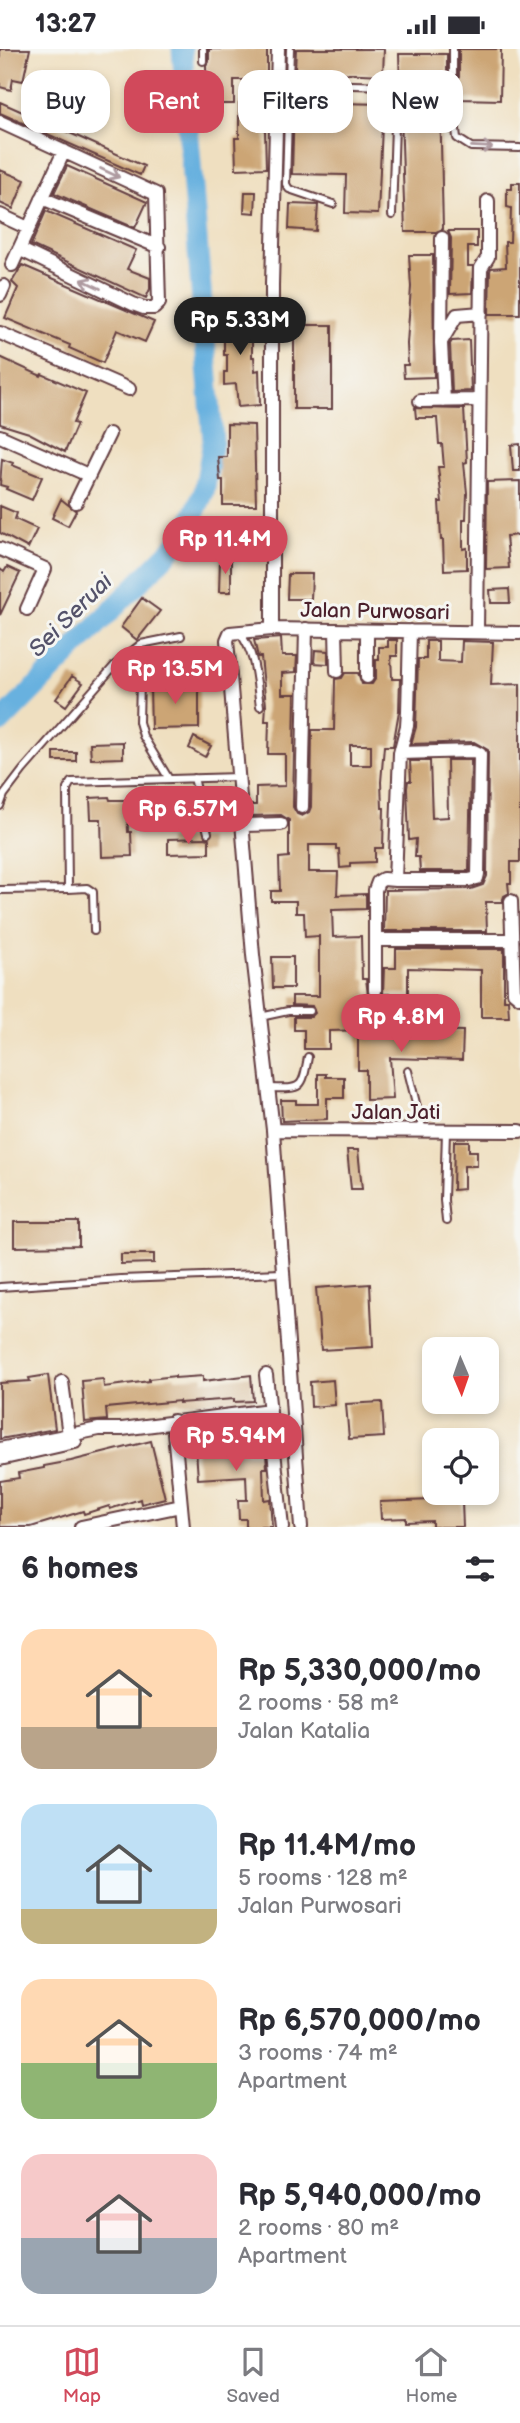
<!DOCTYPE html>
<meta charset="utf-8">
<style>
body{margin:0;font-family:"Balsamiq Sans",sans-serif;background:#f7f7f7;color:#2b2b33;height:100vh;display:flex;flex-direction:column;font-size:26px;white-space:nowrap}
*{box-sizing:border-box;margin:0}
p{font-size:23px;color:#7c7c81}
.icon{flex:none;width:38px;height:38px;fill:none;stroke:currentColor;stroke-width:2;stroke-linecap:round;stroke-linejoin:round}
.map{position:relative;height:1478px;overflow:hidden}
.sheet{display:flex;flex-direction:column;background:#fff;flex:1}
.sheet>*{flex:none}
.hud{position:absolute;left:21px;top:21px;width:480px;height:63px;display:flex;gap:14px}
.needle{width:46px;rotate:178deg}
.buttons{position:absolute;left:422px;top:1288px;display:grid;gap:14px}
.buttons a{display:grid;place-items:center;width:77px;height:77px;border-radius:14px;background:#fff;box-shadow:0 4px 10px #0003;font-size:35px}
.price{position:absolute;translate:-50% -60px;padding:0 16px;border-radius:24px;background:#d1495b;color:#fff;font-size:23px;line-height:46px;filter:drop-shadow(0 2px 4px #0008)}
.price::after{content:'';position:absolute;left:50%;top:42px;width:21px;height:16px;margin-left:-10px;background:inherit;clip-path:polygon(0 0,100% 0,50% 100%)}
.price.current{background:#222;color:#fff}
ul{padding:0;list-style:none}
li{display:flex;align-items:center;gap:21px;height:175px;padding:0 21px}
li span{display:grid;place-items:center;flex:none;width:196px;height:140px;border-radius:21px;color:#555}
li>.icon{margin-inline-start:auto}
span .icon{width:84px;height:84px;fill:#fffc;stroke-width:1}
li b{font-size:30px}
h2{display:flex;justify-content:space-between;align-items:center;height:84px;padding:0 21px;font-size:30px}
.pill{padding:0 24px;border-radius:21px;background:#fff;box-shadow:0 4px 10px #0003;font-size:24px;line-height:63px}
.pill.current{background:#d1495b;color:#fff}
.status{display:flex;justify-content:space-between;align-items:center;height:49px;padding:0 35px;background:#fff;direction:ltr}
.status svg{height:19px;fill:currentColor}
.tabs{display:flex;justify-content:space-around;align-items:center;height:98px;border-top:2px solid #e1e1e2;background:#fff;font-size:19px;color:#7c7c81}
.tabs a{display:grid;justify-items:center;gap:4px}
.tabs .current{color:#d1495b}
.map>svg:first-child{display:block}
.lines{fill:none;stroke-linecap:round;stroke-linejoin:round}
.river{stroke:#67b1df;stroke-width:21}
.building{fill:#cca575;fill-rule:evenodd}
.lane-casing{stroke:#633c41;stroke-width:10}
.street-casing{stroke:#633c41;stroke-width:16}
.lane{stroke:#fff;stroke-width:6}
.street{stroke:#fff;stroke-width:12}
.oneway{stroke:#ae9aa0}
.labels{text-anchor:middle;stroke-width:6;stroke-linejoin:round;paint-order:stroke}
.street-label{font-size:21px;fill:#4a1f2b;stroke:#f6f6f2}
.water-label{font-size:23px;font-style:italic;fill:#54526a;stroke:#f6f6f2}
</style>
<div class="status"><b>13:27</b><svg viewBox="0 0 49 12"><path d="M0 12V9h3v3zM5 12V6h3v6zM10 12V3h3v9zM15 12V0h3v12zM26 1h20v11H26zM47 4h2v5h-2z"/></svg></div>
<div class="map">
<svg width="520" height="1478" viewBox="0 0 520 1478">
<rect width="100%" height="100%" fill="#f6f6f2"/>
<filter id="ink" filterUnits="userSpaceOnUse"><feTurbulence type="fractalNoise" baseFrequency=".0143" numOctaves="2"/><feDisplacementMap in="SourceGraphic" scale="14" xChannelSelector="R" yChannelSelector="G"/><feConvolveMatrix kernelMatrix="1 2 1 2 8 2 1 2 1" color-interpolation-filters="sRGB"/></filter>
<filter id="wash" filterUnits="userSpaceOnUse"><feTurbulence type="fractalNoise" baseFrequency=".00686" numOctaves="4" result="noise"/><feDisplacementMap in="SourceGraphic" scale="28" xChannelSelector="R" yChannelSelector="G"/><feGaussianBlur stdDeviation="1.57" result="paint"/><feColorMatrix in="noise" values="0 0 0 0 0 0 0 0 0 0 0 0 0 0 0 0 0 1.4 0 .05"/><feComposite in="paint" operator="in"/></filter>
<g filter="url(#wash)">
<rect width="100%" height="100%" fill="#efdfc0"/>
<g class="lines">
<!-- river -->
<path class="river" d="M0,674L184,488L204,443L213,392L182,0"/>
</g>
<g id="blocks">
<!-- building -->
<path class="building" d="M0,0H30L23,32L13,30L11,41L0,38Z
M209,0H267V31H234V55H207L206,17L209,13Z
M296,0H384L383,26L295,22Z
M459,0H501L500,51L459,50Z
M399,5H447V50H440L443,180L436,183H405Z
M0,53L144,117L140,126L0,64Z
M268,53L267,81H265L266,119L236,120L235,89H239V54Z
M294,53L383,55L378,165L345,164L346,126L292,125Z
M67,117L147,153L135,179L54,144Z
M0,121L25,131L13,160L0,154Z
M512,134H520V265H489L490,222L491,219L506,218L505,193H510L511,159L507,158V140H512Z
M245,143H256L255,164L244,163Z
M290,155L318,156L316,182L289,180Z
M46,162L136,201L127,220L150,229V240L146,249L31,196Z
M448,182H477V198H468V217H473L472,244L450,245L451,189Z
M409,206H433L434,328L404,329L403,316H408L407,295L411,238Z
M22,216L154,273L145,293L117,281L103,314L69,299L70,296L5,269L18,239L12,233Z
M257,266L258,284H252V308H254L255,322L259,321L260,356L238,358L236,335L224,336V323H227V306H224V286H214L213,269Z
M294,276H332V360H294Z
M469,291L471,342L452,343L450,295L452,292Z
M0,308L41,327L42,325L86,344L73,374L77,375L65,403L29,384L0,375Z
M415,359L464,360L467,413L464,414L467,444L466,470H463V500L467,499V520L444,521L443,491H441L440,470L439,453H442L438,418H444L442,395H439L437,369H416Z
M227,375L254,376L256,456H223V431H220L218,408H227Z
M520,395V422H513L511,396Z
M2,410L13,414L12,416L42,428L32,451L6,440L7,438L0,436Z
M520,432V486L506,487L509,519L486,520L487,433Z
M61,450L76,462L68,477L52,469Z
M0,457L17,464L15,470L37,480L28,499L0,484Z
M224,490L253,491L252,510L223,509Z
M220,511H231V543H219Z
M7,518L20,524L0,566V520L4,523Z
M288,525H312L311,550H287Z
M509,540L510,554H491L490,541Z
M142,549L160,562L137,591L121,578Z
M281,589L282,607H297L296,623L282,624V645H295L293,758L297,765L302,767L309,763L311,758L312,681H334L335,630L342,629L345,624H358L362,635H372L376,629V611H379V598H388V591H397V607H391L392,630H400L399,662L393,697H384L381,733L382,759H384L383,799H375V813L350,814V818L340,819L339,800H336V796H309V823H338L337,846L366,845V860L332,861L333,888L361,887L362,930H366L368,947H364L365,981L329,982V1000H304V981H294V968H311L315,964L312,957L292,956V947H319V887L305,888L304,864H296V852H271V842H280L279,809L289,808V771L281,766L250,767V756H256V738L285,737V705H268L269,672H265L266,656L261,608H258L254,591ZM350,696H371V716H350Z
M426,592H438V612L461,613L462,592L493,593L491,636L520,635V813H511V834H508L509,844L504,847L502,853H486L487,882H384L385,841L471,840L483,836L487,827L488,701L474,693L411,695L416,678L418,610H426Z
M315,601L328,602V615L314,614Z
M72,627L83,634L66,657L56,650Z
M199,632V679L151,680L150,637Z
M194,688L211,697L205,708L189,699Z
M123,693V709L91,710L90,694Z
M54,703H76V712H54Z
M447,711H471L469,822H420L419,808H415L416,790L409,791L407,739L408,732H411L410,712H430L432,769L448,768Z
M109,748L110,751H127L128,783H131L132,807L102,808L101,770H91L90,749Z
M205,789L209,790V804L168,805V790Z
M396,900H504V951H508L509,968H481V921L408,919V945H383L384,919H396Z
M272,908H293V939H273Z
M392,980L463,982L462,1011L390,1009L393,1050L366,1051V1021H358V982Z
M318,1025H326V1028H344V1049H327V1070L282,1072L281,1051H296V1055H318Z
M454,1092H469V1102H477V1117H464V1140L453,1141Z
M347,1101H358L362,1140H351Z
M14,1173H79V1197L14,1198Z
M121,1205H154V1214L121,1215Z
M370,1235L373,1298L321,1301L316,1239Z
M48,1326L55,1380L0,1390V1334L30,1332L29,1329Z
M251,1326L253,1352L234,1353V1350L179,1354V1352L106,1359L107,1371L85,1373L82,1332L103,1330L104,1338L149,1332V1330L175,1327V1329L203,1327V1332Z
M333,1331L335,1356L311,1358L310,1333Z
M382,1353L384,1388L349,1390L346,1355Z
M237,1382L239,1404L266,1405L267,1419H263L264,1451L270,1450L272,1478H246V1470H239L238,1451H247L246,1427L198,1430L195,1385Z
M151,1392L165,1449L141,1455L140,1450L110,1460L109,1457L84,1465L83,1462L31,1478H0V1432L19,1429L18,1424L44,1419V1417L71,1412Z
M432,1444H458V1453H462L463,1478H432V1472L406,1473V1469L381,1470L380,1453L432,1451Z"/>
</g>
</g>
<g filter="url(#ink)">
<use href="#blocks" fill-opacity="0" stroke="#633c41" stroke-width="2"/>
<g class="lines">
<!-- lane casing -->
<g class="lane-casing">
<path id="lane" d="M203,0V12
M290,0L286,135L289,140L333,155
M453,0V54L457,89L471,98L520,99
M278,34L389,37L396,47L392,166
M239,583C256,604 256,631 260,657
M115,616L140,632L139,673L143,687L169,730
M140,632L199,626
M194,729L208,784
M0,757L4,746L23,721L115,616L141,595L181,587
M68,840L87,839L93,843L94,882
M0,841L68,840L67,740L71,733L238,728
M260,968L288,962H310
M408,1022L423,1082
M268,1039C302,1040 302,1041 308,1008
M446,1082L444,1151L446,1172
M0,1238L121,1230L283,1224"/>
</g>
<!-- street casing -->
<g class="street-casing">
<path id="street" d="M0,73L156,145L159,254L154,259H144L133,255L19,200
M42,149L159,198
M0,166L28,179
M442,189L441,294L444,352
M12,216L64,102
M0,246L4,237
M0,284L129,340
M441,293L457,266L481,264
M420,352L479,351
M0,387L88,426
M76,453L109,385
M0,500L45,520L27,560
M272,580V236L278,0
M336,581L337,622
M477,583L481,219L488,208V152
M367,628V582
M302,758L306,580
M244,776L281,775
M395,831H469L477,829L478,825L480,705L474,702L400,704
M511,852L514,943L520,948
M375,891H512
M375,942V841L378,833L383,830L395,831L400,704L407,677L408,662L410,582
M273,1081L520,1082
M266,1326L282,1478
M62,1333L70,1394
M173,1372L183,1478
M0,1400L99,1380H122L270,1361
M0,1410L75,1393
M81,1478L181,1457
M301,1478L273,1081L253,906L227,591L230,584L272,580L520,584"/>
</g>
<!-- lane -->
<use href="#lane" class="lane"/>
<!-- street -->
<use href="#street" class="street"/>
</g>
<!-- one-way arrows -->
<defs><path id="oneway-shaft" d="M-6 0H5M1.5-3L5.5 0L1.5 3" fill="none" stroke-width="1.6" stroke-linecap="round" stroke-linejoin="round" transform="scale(1.75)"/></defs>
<g class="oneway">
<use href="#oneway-shaft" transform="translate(482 98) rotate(3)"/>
<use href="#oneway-shaft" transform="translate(110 124) rotate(25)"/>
<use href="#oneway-shaft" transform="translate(91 235) rotate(-154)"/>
</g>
</g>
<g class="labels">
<!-- street labels -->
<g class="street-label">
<text transform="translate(375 562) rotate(1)" y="7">Jalan Purwosari</text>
<text x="396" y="1070">Jalan Jati</text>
</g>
<!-- water labels -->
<g class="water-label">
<text transform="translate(70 566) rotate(-45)" y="8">Sei Seruai</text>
</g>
</g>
</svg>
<div class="buttons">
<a><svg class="needle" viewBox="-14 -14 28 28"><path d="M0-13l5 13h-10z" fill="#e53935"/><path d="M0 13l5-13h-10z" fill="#7c7c81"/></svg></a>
<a><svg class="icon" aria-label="locate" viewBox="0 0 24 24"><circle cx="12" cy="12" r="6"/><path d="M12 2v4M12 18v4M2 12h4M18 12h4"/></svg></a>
</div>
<b class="price current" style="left:240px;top:308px">Rp 5.33M</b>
<b class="price" style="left:225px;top:527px">Rp 11.4M</b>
<b class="price" style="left:175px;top:657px">Rp 13.5M</b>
<b class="price" style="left:188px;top:797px">Rp 6.57M</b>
<b class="price" style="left:401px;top:1005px">Rp 4.8M</b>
<b class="price" style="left:236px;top:1424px">Rp 5.94M</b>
<div class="hud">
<a class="pill">Buy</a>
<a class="pill current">Rent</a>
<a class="pill">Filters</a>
<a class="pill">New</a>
</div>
</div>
<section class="sheet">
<h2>6 homes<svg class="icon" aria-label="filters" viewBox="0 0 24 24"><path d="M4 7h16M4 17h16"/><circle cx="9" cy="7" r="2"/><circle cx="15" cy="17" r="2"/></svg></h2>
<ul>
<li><span style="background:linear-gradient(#ffd9b3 70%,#b9a48a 0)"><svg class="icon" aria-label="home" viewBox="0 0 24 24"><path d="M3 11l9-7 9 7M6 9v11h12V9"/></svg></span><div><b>Rp 5,330,000/mo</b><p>2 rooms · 58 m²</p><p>Jalan Katalia</p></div></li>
<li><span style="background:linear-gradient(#bfe0f5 75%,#c2b280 0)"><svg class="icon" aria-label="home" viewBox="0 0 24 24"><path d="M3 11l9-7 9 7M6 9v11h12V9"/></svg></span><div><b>Rp 11.4M/mo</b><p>5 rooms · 128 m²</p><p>Jalan Purwosari</p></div></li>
<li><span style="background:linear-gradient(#ffd9b3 60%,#8fb573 0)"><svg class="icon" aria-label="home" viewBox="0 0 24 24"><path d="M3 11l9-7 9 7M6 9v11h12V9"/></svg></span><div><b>Rp 6,570,000/mo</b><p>3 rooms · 74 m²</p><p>Apartment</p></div></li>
<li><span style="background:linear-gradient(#f6c9c9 60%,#9aa5b1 0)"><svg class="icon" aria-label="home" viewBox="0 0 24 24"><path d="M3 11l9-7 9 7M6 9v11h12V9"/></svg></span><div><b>Rp 5,940,000/mo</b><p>2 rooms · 80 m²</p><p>Apartment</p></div></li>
</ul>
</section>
<nav class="tabs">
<a class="current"><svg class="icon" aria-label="map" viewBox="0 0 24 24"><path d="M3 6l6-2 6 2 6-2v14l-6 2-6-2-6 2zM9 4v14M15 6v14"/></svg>Map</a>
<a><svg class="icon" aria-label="saved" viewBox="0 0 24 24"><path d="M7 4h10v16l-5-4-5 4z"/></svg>Saved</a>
<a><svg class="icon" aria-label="home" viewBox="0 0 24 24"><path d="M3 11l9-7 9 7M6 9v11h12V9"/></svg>Home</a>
</nav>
